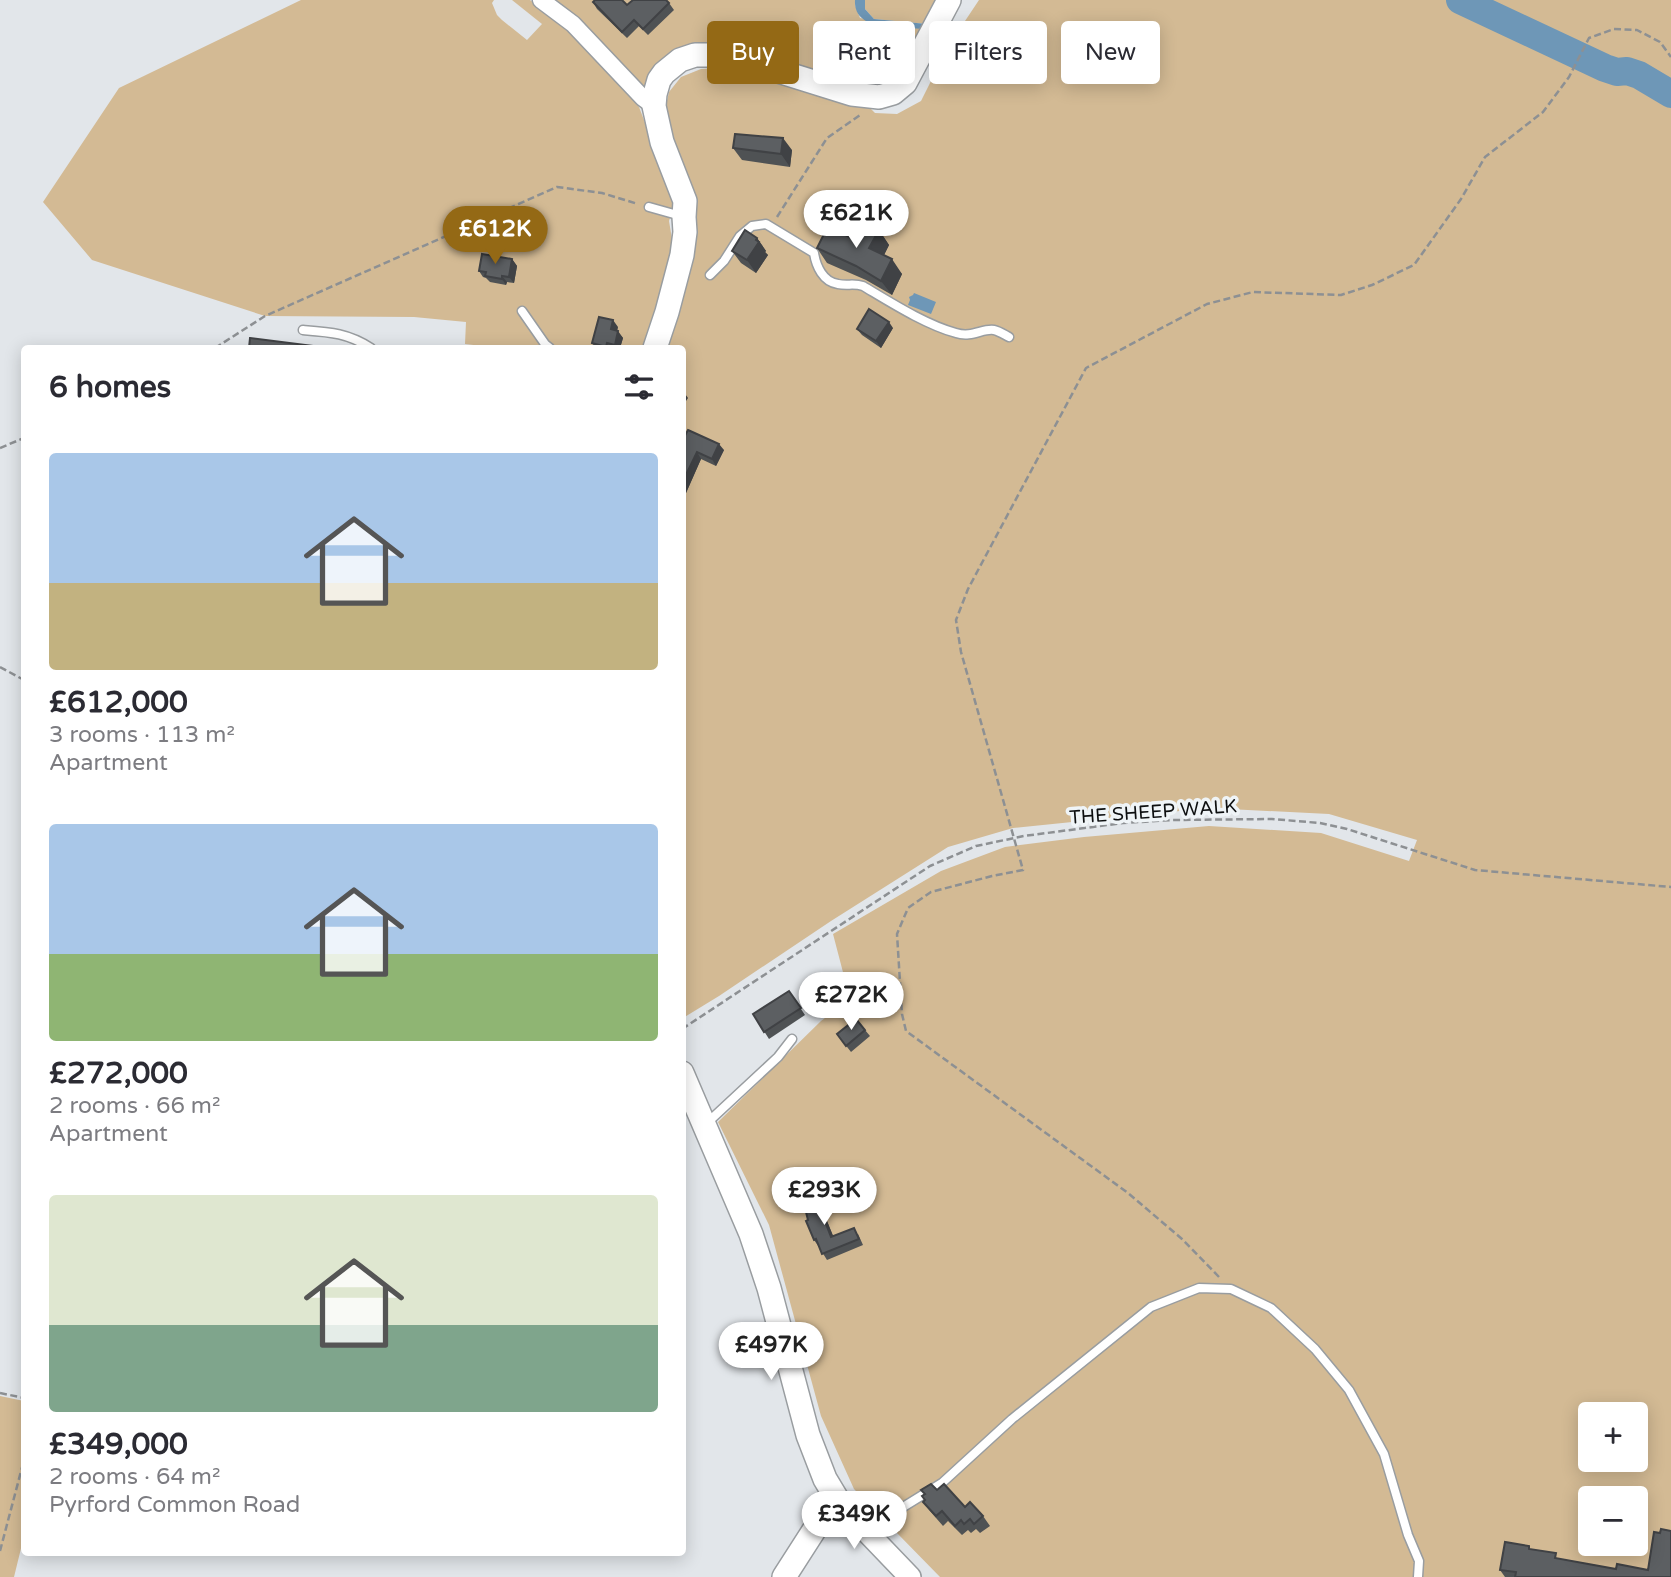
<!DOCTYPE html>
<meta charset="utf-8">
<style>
body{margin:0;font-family:"Varela Round",sans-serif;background:#f2f2f3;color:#2b2b33;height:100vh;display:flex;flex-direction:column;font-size:26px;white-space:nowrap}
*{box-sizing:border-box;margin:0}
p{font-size:23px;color:#7c7c81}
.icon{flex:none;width:38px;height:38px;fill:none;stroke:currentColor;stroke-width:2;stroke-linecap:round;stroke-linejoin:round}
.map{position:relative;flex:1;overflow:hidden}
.side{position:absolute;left:21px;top:345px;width:665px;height:1211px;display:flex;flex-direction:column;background:#fff;border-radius:7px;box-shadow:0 4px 18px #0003}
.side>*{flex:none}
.top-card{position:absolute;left:707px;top:21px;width:665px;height:63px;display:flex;gap:14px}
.tools{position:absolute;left:1578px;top:1402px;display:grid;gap:14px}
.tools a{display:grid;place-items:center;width:70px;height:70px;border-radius:7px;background:#fff;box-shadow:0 4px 18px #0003;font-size:35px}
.price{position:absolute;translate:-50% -60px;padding:0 16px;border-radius:24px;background:#fff;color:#222;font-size:23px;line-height:46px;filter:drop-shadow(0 2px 4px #0008)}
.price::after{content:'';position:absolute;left:50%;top:42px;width:21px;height:16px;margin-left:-10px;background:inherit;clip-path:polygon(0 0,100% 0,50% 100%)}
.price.active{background:#946915;color:#fff}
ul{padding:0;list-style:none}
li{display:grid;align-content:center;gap:14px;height:371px;padding:0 28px}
li span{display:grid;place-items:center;height:217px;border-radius:7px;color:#555}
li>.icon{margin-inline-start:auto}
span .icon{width:126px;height:126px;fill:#fffc;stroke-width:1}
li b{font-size:30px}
h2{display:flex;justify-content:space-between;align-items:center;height:84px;padding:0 28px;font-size:30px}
.tag{padding:0 24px;border-radius:7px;background:#fff;box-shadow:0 4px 18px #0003;font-size:24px;line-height:63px}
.tag.active{background:#946915;color:#fff}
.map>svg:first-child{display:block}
.green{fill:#d3ba94;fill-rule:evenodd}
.water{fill:#6e97b7}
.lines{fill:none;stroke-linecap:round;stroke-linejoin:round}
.river{stroke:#6e97b7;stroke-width:28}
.service-casing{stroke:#999da0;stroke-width:11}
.minor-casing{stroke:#999da0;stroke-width:19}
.tertiary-casing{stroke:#999da0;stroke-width:24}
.secondary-casing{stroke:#999da0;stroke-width:26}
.path{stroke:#8d9093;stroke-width:2.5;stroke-dasharray:7 3.5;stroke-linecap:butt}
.service{stroke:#fff;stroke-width:8}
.minor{stroke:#fff;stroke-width:16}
.tertiary{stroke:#fff;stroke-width:21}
.secondary{stroke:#fff;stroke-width:23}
.wall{fill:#4f5254}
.shaded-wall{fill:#404245}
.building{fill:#5c5f62;stroke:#404245;stroke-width:2}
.labels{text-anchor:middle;stroke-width:7;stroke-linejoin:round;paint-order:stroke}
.street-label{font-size:19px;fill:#0d0f10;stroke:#eff4f7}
</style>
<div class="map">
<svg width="1671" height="1577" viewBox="0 0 1671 1577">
<rect width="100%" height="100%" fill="#e2e6ea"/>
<!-- green -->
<path class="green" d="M301,0H494L492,3L497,15L502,20L527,40L542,24L512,0H530L575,35L639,107L675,201L669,221L674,251L644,348H482V346L465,344L466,322L414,317L265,316L92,260L43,202L119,88Z
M552,0H855V5L860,18L924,29L898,73L874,88L709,50L652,91L641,84L573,18Z
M865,0H940L927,24L874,19L865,9Z
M979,0H1671V1577H940L854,1489L821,1416L769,1225L718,1122L821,1021L850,999L833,934L941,871L1005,847L1084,837L1209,826L1321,833L1409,861L1417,840L1329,814L1209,808L1013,828L948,847L831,921L719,996L683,1018L682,348H668L667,334L692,246L696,220L690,191L664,114L669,92L681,77L701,69L717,68L764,73L867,105L875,113L897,114L921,101L949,45ZM1591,1414H1636V1460H1591ZM1591,1498H1636V1544H1591Z
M0,1396L24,1401V1536L14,1577H0Z"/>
<!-- water -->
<path class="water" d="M855,0H865V9L874,19L927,24L924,29C901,27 853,32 855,0Z
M914,293L936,302L931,314L908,305L910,300L909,297L913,295Z"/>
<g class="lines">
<!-- river -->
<path class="river" d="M1460,0L1605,68L1617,72L1627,71L1639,75L1671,94"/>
<!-- service casing -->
<g class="service-casing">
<path id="service" d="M649,207L681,216
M710,275L724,261L740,236L752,226L766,224L814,253C816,266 823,282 838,284C847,286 854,283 863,286C890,302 926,325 956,333C972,338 983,328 994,330C999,331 1005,335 1009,337
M522,311L545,344L550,348
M303,330C330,332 348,333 371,348
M707,1123L778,1057L792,1039
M866,1530L942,1483L1012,1419L1151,1307L1199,1288L1231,1289L1271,1308L1315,1349L1349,1390L1384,1454L1408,1535L1419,1561L1418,1577"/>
</g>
<!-- minor casing -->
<g class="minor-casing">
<path id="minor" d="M541,0L573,24L643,98L654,106"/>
</g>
<!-- tertiary casing -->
<g class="tertiary-casing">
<path id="tertiary" d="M840,1504L910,1577"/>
</g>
<!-- secondary casing -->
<g class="secondary-casing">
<path id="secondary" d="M655,348L667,312L682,255L685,232L684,217L685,201L662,142L654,106L655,94L659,80L664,73L680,60L695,55H710L762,66L852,94L879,97L893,93L905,83L949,0
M682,1073L751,1234L769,1288L808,1435L825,1479L840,1504L818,1524L784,1577"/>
</g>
<!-- path -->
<path class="path" d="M777,217L827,138L860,115
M215,348L265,316L557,187L602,193L638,204
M0,448L24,438
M0,667L24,680
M682,1029L930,866L976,846L1024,836L1123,823L1173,820L1272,819L1320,823L1347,829L1475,870L1671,887
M1219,1277L1182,1239L1128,1193L906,1031L902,1014L897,934L908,908L931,892L992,876L1023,870L961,652L956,620L968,589L1086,368L1207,304L1253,292L1341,295L1372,285L1414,265L1461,199L1485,157L1543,112L1569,77L1589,38L1614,29L1637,30L1660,42L1671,57
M0,1393L24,1398
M0,1551L24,1460"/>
<!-- service -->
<use href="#service" class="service"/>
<!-- minor -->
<use href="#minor" class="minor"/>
<!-- tertiary -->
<use href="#tertiary" class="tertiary"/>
<!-- secondary -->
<use href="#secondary" class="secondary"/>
</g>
<!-- wall -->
<path class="wall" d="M593,2L627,5L669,3L674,10L648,35L639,26L627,38L597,9Z
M733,148L792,150L790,167L742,160Z
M879,230L889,245L884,255L902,274L892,295L866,280L827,263L817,248L853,239L860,233Z
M757,238L766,251L765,252L768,255L756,273L741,263L732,251Z
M512,259L517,266L514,283L507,282L506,285L490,282L486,278L483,277L479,271Z
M618,327L617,331L623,338L620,348H596L592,343Z
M893,328L881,348L862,335L857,329Z
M682,441L724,450L716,466L701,459L686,493L682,491Z
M789,991L805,1015L769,1039L753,1014Z
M865,1030L870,1036L851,1052L837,1034Z
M818,1199L833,1236L858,1234L863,1245L827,1260L819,1247L814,1240L808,1220Z
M937,1490L965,1507L983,1516L990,1526L980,1533L976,1529L971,1533L968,1530L962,1535L948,1521L943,1526L930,1511L923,1502Z
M1660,1533L1671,1577H1505L1500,1570L1531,1550L1560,1559L1616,1569L1648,1570Z"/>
<!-- shaded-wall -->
<path class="shaded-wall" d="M783,138L792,150L790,167L781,154Z
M879,230L889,245L880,263L869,248Z
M757,238L766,251L765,252L768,255L756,273L747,260Z
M512,259L517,266L514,283L509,277Z
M892,259L902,274L892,295L881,281Z
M502,276L507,282L506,285L502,279Z
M613,320L618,327L615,336L611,329Z
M889,322L893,328L881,348L876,341Z
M618,331L623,338L620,348H617L615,345Z
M683,391L688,398L682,407V393Z
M719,444L724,450L716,466L712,459Z
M697,452L701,459L686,493L682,488V483Z
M814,1193L818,1199L836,1243L831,1237Z"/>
<!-- building -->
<path class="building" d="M595,0H622L627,5L633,0H666L669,3L643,29L634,20L622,32L593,2Z
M735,134L783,138L781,154L733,148Z
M865,223L879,230L869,248L892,259L881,281L856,266L817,248L828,226L853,239L857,232L860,233Z
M745,230L757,238L756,240L759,242L747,260L732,251Z
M482,254L512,259L509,277L502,276V279L485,276L486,272L479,271Z
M869,309L889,322L876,341L857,329Z
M599,317L613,320L611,329L618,331L615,345L607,343L606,347L592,343Z
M250,338L329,348H249Z
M688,430L719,444L712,459L697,452L682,483V441Z
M789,991L801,1008L764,1032L753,1014Z
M856,1019L865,1030L846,1046L837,1034Z
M814,1193L831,1237L854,1228L859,1239L822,1254L816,1239L814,1240L806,1221L808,1220L802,1196Z
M931,1484L937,1490L944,1484L965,1507L970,1502L983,1516L974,1524L970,1519L964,1524L961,1520L955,1526L942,1511L936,1516L923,1502L925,1500L922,1496L925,1494L921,1490Z
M1661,1529L1671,1531V1577H1515L1516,1572L1500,1570L1505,1542L1529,1546V1549L1556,1553L1555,1558L1616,1569L1617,1564L1648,1570L1654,1532L1660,1533Z"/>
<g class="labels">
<!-- street labels -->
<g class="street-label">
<text transform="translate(1153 811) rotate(-4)" y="7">THE SHEEP WALK</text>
</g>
</g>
</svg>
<div class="tools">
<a>+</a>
<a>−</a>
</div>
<b class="price" style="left:856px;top:250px">£621K</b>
<b class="price active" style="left:495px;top:266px">£612K</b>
<b class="price" style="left:851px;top:1032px">£272K</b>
<b class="price" style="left:824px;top:1227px">£293K</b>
<b class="price" style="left:771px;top:1382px">£497K</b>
<b class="price" style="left:854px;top:1551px">£349K</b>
<div class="top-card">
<a class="tag active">Buy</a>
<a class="tag">Rent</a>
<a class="tag">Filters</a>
<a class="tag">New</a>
</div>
<section class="side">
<h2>6 homes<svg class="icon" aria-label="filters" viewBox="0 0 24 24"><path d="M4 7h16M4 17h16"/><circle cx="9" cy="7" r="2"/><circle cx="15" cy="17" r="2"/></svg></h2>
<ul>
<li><span style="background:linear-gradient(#a9c7e8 60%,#c2b280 0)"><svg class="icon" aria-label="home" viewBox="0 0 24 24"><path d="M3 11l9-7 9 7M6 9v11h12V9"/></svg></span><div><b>£612,000</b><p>3 rooms · 113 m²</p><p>Apartment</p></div></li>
<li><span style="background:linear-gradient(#a9c7e8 60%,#8fb573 0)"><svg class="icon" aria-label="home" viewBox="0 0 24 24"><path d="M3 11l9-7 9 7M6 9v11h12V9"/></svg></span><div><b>£272,000</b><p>2 rooms · 66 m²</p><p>Apartment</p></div></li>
<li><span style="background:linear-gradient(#dfe7d0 60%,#7fa58c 0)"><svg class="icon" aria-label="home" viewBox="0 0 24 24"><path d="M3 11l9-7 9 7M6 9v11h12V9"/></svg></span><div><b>£349,000</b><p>2 rooms · 64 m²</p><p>Pyrford Common Road</p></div></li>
</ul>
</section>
</div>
